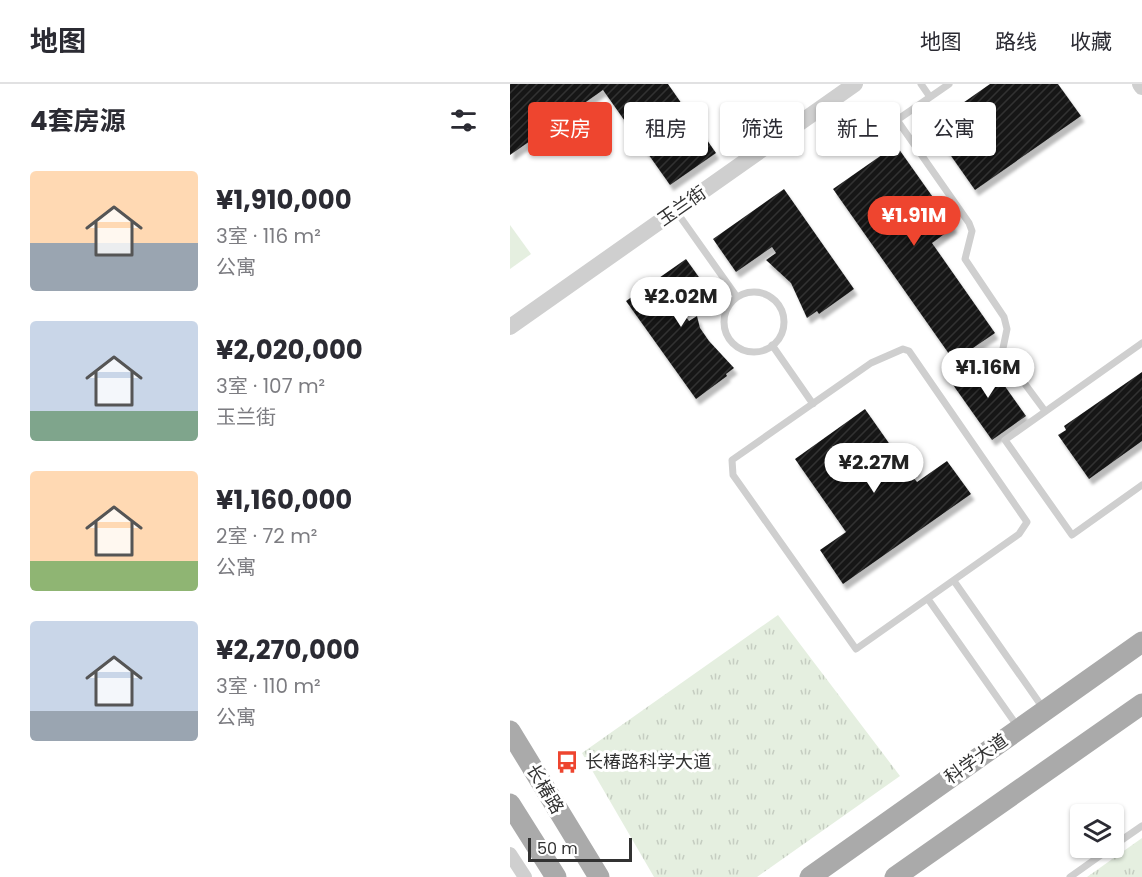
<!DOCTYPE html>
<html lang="zh">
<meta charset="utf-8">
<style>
body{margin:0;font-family:Poppins,"Noto Sans SC",sans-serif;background:#f7f7f7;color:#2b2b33;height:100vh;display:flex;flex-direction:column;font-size:22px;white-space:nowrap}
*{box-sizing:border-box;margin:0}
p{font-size:20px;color:#7c7c81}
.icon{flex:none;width:33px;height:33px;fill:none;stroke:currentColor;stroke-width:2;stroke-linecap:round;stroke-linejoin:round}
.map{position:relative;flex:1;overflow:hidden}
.drawer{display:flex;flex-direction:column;background:#fff;width:510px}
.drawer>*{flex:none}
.hud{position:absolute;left:18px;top:18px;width:524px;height:54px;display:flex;gap:12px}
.controls{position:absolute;left:560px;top:720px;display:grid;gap:12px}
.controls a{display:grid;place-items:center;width:54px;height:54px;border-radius:6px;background:#fff;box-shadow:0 2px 4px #0004;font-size:30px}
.scale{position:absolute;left:18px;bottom:15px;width:104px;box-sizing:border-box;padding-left:6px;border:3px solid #323232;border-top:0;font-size:16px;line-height:21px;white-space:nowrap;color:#323232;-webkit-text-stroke:4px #fff;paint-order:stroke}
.price{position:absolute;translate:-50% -51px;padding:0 14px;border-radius:21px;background:#fff;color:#222;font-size:20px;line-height:39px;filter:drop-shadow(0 2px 3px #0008)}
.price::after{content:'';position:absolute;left:50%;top:36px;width:18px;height:14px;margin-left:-9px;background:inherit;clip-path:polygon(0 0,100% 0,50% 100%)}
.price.selected{background:#ee452f;color:#fff}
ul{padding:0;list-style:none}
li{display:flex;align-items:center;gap:18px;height:150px;padding:0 30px}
li span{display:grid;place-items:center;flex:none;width:168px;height:120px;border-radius:6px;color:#555}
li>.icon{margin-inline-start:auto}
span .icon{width:72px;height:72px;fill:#fffc;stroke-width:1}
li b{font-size:26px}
h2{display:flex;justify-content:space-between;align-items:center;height:72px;padding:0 30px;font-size:26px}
.pill{padding:0 21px;border-radius:6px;background:#fff;box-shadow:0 2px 4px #0004;font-size:21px;line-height:54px}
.pill.selected{background:#ee452f;color:#fff}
header{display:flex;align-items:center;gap:36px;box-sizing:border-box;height:84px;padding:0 30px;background:#fff;border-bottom:2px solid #e1e1e2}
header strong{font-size:28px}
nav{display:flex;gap:33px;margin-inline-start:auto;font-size:21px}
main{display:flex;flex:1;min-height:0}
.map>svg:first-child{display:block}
.grass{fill:url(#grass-tufts)}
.garden{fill:#e5efe0}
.building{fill:url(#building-hatch);filter:url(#shadow)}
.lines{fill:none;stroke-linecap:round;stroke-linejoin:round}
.service{stroke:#cfcfcf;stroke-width:7}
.minor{stroke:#cfcfcf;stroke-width:14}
.tertiary{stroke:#cfcfcf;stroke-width:16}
.primary{stroke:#aaa;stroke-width:21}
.labels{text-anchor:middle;stroke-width:6;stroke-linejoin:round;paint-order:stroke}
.street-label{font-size:18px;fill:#323232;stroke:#fff}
.poi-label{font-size:18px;fill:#323232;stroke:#fff;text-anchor:start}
</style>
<header>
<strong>地图</strong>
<nav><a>地图</a><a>路线</a><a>收藏</a></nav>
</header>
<main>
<section class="drawer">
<h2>4套房源<svg class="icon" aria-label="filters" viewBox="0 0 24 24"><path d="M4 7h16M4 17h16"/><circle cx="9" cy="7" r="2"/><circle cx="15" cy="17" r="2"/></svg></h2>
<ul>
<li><span style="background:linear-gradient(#ffd9b3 60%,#9aa5b1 0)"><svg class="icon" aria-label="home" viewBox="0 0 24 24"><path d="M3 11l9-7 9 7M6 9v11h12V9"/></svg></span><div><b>¥1,910,000</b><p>3室 · 116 m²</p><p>公寓</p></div></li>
<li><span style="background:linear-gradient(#c9d6e8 75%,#7fa58c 0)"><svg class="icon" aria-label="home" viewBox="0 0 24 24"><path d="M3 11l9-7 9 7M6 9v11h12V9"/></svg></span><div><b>¥2,020,000</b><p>3室 · 107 m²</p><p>玉兰街</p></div></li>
<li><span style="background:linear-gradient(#ffd9b3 75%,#8fb573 0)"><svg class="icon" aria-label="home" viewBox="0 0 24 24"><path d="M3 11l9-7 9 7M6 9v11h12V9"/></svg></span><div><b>¥1,160,000</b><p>2室 · 72 m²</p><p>公寓</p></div></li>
<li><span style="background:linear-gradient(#c9d6e8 75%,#9aa5b1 0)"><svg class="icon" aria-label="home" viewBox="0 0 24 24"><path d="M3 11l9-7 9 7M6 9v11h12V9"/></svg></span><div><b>¥2,270,000</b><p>3室 · 110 m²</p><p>公寓</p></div></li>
</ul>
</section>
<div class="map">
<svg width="632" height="793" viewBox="0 0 632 793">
<defs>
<pattern id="grass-tufts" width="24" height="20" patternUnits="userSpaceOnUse" patternTransform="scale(1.5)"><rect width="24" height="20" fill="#e5efe0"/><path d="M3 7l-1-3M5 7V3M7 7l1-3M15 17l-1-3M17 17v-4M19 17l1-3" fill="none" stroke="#c5cdc1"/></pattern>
<pattern id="building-hatch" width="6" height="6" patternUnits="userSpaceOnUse" patternTransform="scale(1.5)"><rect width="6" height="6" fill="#191919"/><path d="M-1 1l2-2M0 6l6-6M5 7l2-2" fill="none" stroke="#323232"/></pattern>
<filter id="shadow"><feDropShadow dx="3.5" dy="6" stdDeviation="1.5" flood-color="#0004"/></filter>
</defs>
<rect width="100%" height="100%" fill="#fff"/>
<!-- grass -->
<path class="grass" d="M268,531L390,692L247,793H144L72,669Z
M632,754V793H577Z"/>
<!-- garden -->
<path class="garden" d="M0,141L21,170L0,185Z"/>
<!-- building -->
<path class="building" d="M0,0H158L206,69L160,101L93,6L0,71Z
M480,0H548L571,32L465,106L420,42Z
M386,61L444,143L422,159L485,249L444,277L323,105Z
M274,105L344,205L309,230L307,227L297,234L281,199L256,176L266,169L262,163L226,188L203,155Z
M176,175L201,210L173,229L179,237L187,232L190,244L199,257L224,284L216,290L217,292L186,315L116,217Z
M475,274L516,332L482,356L441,298Z
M632,288V357L579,395L548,351L556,346L554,342Z
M355,325L388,372L394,367L408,386L401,391L407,398L437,377L461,410L333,500L310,466L336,448L285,375Z"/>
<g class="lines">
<!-- service -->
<path class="service" d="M411,0L420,13
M439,0L387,36L459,139L462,147L455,175L494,233L497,245L492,269L535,327
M166,127L227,213
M214 238a30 30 0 1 1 60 0a30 30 0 1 1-60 0Z
M632,259L495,356L562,451L632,401
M262,261L303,320
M393,265L399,267L517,438L509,450L346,565L223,391L222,376L361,279Z
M444,497L533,624
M418,515L508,643
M603,762L632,742
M560,793L601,764"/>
<!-- minor -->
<path class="minor" d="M0,770L15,793"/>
<!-- tertiary -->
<path class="tertiary" d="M630,0L632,3
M0,243L345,0"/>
<!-- primary -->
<path class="primary" d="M0,647L89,793
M0,720L46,793
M300,793L632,558
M385,793L632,620"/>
</g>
<!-- icons -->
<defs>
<g id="bus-bare" transform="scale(1.8)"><path d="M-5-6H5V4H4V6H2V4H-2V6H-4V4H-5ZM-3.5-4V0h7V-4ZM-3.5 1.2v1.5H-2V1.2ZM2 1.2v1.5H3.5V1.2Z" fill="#ee452f" stroke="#fff" stroke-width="2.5" paint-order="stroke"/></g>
</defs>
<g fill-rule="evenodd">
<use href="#bus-bare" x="57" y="678"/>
</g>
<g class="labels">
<!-- street labels -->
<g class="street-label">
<text transform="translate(172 122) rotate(-35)" y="6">玉兰街</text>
<text transform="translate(466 675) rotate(-35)" y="6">科学大道</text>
<text transform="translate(35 705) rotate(59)" y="6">长椿路</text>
</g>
<!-- poi labels -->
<g class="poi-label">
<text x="75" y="684">长椿路科学大道</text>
</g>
</g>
</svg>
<div class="controls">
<a><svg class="icon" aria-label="layers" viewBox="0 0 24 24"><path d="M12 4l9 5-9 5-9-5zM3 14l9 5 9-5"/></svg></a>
</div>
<div class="scale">50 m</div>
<b class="price selected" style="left:404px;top:163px">¥1.91M</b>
<b class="price" style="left:171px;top:244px">¥2.02M</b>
<b class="price" style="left:478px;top:315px">¥1.16M</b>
<b class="price" style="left:364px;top:410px">¥2.27M</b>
<div class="hud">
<a class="pill selected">买房</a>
<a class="pill">租房</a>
<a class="pill">筛选</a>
<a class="pill">新上</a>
<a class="pill">公寓</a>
</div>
</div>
</main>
